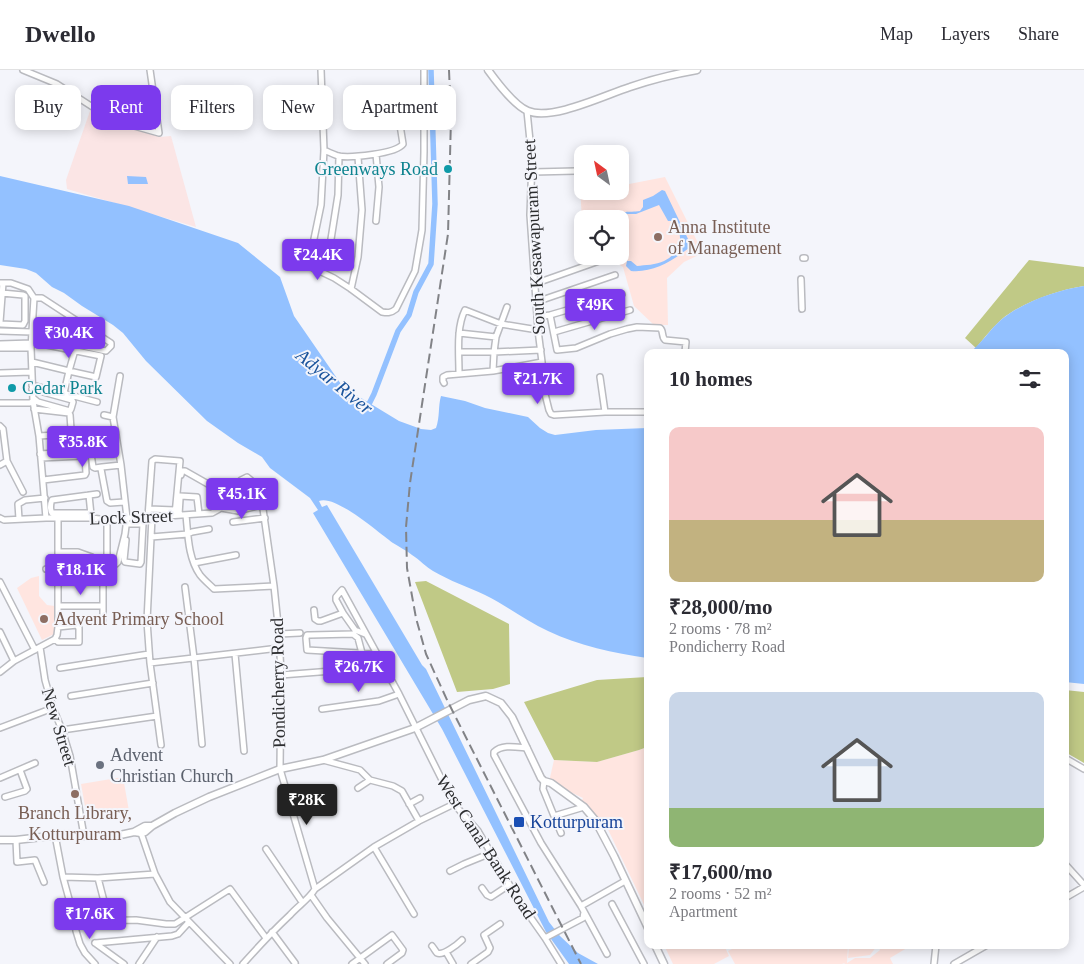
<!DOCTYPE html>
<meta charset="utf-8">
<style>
body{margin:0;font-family:"Times New Roman",serif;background:#f2f2f3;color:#2b2b33;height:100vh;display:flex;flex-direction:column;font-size:19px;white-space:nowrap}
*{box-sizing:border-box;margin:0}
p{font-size:16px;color:#7c7c81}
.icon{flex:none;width:28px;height:28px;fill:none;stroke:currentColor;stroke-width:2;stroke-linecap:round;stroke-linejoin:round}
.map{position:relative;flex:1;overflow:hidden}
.drawer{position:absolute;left:644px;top:279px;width:425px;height:600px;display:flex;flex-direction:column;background:#fff;border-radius:10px;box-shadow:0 2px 12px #0003}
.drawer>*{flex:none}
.banner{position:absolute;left:15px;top:15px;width:475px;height:45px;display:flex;gap:10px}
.needle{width:32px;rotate:327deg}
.fabs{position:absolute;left:574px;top:75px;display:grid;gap:10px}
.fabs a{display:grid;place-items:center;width:55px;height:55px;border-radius:10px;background:#fff;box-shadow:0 2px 12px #0003;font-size:25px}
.price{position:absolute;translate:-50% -42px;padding:0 11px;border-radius:5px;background:#7c3aed;color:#fff;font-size:16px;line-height:32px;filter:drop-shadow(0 1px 2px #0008)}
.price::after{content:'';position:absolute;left:50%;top:30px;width:15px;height:11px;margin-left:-8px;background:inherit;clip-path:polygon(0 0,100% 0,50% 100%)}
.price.current{background:#222;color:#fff}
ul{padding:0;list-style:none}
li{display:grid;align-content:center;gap:10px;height:265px;padding:0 25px}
li span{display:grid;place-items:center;height:155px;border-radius:10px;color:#555}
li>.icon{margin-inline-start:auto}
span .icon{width:90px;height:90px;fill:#fffc;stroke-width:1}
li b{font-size:21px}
h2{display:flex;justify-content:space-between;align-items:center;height:60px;padding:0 25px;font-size:21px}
.tag{padding:0 18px;border-radius:10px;background:#fff;box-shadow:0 2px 12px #0003;font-size:18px;line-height:45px}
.tag.current{background:#7c3aed;color:#fff}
header{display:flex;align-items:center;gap:30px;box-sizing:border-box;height:70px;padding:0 25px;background:#fff;border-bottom:1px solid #e1e1e2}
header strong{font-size:24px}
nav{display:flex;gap:28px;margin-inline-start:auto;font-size:18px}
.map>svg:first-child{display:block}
.commercial{fill:#fbe5e5}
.education{fill:#ffe5e0}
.green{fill:#c0c986}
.water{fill:#93c1ff}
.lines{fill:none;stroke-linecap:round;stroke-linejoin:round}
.canal{stroke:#93c1ff;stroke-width:5.5}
.minor-casing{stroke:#babbc0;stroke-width:8}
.tertiary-casing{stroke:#babbc0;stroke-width:9}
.minor{stroke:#fff;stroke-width:5}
.tertiary{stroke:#fff;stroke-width:6}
.rail{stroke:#828387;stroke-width:2;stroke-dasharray:10 5;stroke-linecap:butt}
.culture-dot{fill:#0f9aa8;stroke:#f4f5fb;stroke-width:2}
.education-dot{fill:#8d6e63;stroke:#f4f5fb;stroke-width:2}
.worship-dot{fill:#6b7280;stroke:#f4f5fb;stroke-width:2}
.transit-dot{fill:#1a4fb4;stroke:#f4f5fb;stroke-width:2}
.labels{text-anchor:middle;stroke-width:4;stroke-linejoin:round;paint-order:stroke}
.culture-label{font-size:18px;fill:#0d838f;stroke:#f4f5fb;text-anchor:end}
.education-label{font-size:18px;fill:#785e54;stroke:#f4f5fb;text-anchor:start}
.street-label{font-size:18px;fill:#2c2d2f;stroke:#f4f5fb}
.worship-label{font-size:18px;fill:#5b616d;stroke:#f4f5fb;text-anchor:start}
.transit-label{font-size:18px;fill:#164399;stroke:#f4f5fb;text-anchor:start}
.water-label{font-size:19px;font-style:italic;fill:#1b549c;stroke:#f4f5fb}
</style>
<header>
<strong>Dwello</strong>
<nav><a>Map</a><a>Layers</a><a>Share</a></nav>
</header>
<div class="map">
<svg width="1084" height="894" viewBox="0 0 1084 894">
<rect width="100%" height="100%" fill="#f4f5fb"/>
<!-- commercial -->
<path class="commercial" d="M91,38L125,56L160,67L171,66L196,157L67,119L66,110Z"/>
<!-- education -->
<path class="education" d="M665,107L703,183L684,192L667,208L668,255H654L634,236L623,197L605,186H620V149H582V151L580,116H582V121H620V114H629Z
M39,506V526L47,535L55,536L56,563L42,570L17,518L31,508Z
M647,677V841L602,747L600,751L581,732L583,728L549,712L554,690L597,692L639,680Z
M123,707L129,741L102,746L100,739L86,742L81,714Z
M664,875H724L729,886L714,894H673Z
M740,875H848L847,893L855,888H870L880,880L878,875H912L890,888L893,894H844L845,893L842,894H735L728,881Z
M849,875H876L877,876L870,885L848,888Z"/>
<!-- green -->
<path class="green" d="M1029,190L1084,197V216C1058,220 1023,232 1002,249C993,257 984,268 976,278L965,268Z
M426,511L509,554L510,614L493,619L457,622L415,512Z
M647,607V677L639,680L597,692L554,690L524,632L597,610Z
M1065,620L1084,622V693L1065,682Z"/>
<!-- water -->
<path class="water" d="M0,106L129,136L238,173L280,207L294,246L343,317L399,351L421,359L431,360L436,358C440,347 438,336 441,326L465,331L485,338L528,347L540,358L548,363L555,365L596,360L647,358V588C614,583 579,576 548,561C527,551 507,536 485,525C468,517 450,511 433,501C426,497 420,490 412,485C406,480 399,477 393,473C379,463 335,424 319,431L322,437L327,435L422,595L426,599L549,852L560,866L578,883L598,894H569L546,862L442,659L313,443L318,440L310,428L270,398L262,387L238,373L207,351L146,291L123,263L113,255L82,236L64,223L52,217L36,203L26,199L0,195Z
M127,106L146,107L148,114H128Z
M662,120L665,121L689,171V178C672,191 653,203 631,201L626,196L627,191H631L637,196C645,195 656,195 664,191C675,186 683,174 679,162C678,158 676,155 674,151H668L659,135L636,144H622L616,149H612C623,139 628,143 640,141L643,137V130L653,126Z
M1084,216V614L1065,612V282H970C982,273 990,259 1002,249C1023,232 1057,220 1084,216Z"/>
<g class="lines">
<!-- canal -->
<path class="canal" d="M367,338L374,324L398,261L409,245L416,222L431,194L435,134L431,0"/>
<!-- minor casing -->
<g class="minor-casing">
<path id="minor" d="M23,0L57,14L91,36L127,54L159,63L150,0
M321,0L324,80L321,135L309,193L313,198L334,208L351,219L382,242C388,243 391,243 396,239L415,201L422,160L424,82V0
M527,41L532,91L530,145L538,260L542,292L545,324L549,340L551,344L554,345L605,342H648
M324,80C328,82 333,84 338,86C350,88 396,84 403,74L400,55
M376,84L379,117L376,151
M533,102L576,101
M331,169L338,125L339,86
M803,188H805
M801,209L802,239
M0,213H11L28,219L34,228L31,278L33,331L39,366L46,448
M534,214L602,190
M351,219L358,187L362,140L358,87
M536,232L615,205
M550,245L557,280L576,278L610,264L627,259L637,257L660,258C664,261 661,266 665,270L686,272L685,282
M537,247L550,245L622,224
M0,252L3,213
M0,253L1,254L23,255L25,251V226L23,225L2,223
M0,261L32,262
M554,262L630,240
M459,263L496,267
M32,266H37L53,270L106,281L111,276V273L42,228H34
M32,272L101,286L96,307L69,301L64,323
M0,274L32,273
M0,278H31
M459,282H494L541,280
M32,292L69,301L75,280
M493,301L494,282L496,267L507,237
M0,303L31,302
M459,303C459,283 456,258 465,240L501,254L538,260
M600,307L605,342
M444,313L443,311V307L447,305L493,301L542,292
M32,315L97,332
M32,319L72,330L73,332L71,339L70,341L38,332L33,328
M0,333H30L33,331
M34,339L69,343L70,345L71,359L70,361L65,362
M104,345L113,347
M0,356L3,359L7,391L23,422
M39,366L87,363L90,364V380L88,381L40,384
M41,388L83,386L85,387L86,403L85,405L43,410
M0,395L7,391
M121,395L102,397L101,399L107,431L110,433L124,432
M102,397L95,398L93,397L91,384C98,380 98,383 97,373L117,371
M181,405L182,401H185L229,426
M89,425L91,445
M180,426L197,427L199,444
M221,438L238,441L261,435
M149,439L175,440
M91,443H52C50,440 50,434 52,430L97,424
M179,445L180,429
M186,445C188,465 188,488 200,505C204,510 210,515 214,519L274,516
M148,447L152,391L155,389L180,391L175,445
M152,447L147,551L150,593L161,675
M0,448L4,450L46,448H92L107,450L128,448L152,447L212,443L221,438L241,410L247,407L253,412L263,439L274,516L279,564L281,605L280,699L315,819
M19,449L18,434L25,430L45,428
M107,450V492L109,493L116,494L118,492L125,464L127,448L121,395L113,347L120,306
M233,452L265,448
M151,467L188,464L192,462L209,459
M126,470L124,490L125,492L140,494L141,492L143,454H127
M58,482H78L92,487L93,507
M194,493L236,485
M46,499L58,497
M0,512L35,580
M185,517L194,588L202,674
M58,536H103
M314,540L315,549L318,551H321L343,543L355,560L365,564
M343,543L336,530V527L342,520L399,624L454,734L478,761L519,831L545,868L561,894
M103,552V514
M0,562L14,591
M279,564L300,563
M55,569L58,572H79V558L77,555L58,557
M40,577L45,610L53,638L62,660L70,686L84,766
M362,583L358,568L353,564L310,565H307L306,568L307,580L377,584
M235,584L244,681
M150,593L279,578
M60,598L149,584
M0,602L14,591L55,569L57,565L58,557V448
M281,605L332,601
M71,626L153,613
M322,639L379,631L399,624
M0,658L53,638
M62,660L157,646
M527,678C516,677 502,674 494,682V685L541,773L581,836L607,884
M1065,688L1084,699
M323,690L360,700L370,710L393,716L402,721L419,751
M0,708L35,693
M544,711L543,719L561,763
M358,718L370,710
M5,727L25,721L27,719L20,700
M409,734L420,728
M554,746L584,737
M141,763L155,804L170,832L230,894
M55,765L63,807L75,851L76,861L80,874L85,883L95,894
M16,770L17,792L35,790L44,812
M374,777L414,844
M266,779L302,832
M1065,794L1084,815
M450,801L464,794L491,783
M63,807L98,808L155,804
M98,808L105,835
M482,818L487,825L491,827L509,815
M311,825L327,848L365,894
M1065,828L1084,817
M612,834L644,894
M581,836L625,811
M79,851L136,850L166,854H175L230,819L266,868
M272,862L295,893
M545,868L583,848L584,842
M95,873L172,866L178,864L189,852
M95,873L124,894
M432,876C433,877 436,882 437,883C443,886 458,874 462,870
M446,882L453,894
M139,894L157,867
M243,894C258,877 273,861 290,845C298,836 309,829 315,819L374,777L419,751L454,734
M352,894L392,865L403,880L402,883L387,894
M471,894L488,882L490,878L484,865L500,854
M934,894L936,875
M954,894L987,875"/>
</g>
<!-- tertiary casing -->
<g class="tertiary-casing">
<path id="tertiary" d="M488,0C496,11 515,36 528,41C552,51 605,25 630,17C653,9 674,4 697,0
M134,762L141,763L145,762L152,756L175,743L209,727L280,699L323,690L415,658L469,630L486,626L501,633L512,647L541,708L544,711L551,713L584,737L595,750L614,786L648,858
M0,770H16L68,764L84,766L120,765L134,762L145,756H152
M655,875L664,894"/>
</g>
<!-- minor -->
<use href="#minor" class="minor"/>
<!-- tertiary -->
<use href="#tertiary" class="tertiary"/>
<!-- rail -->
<path class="rail" d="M449,0L451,48L448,164L410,413L406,457L407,498L416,548L426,584L448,632L581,894"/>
</g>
<!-- markers -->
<g class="culture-dot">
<circle cx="448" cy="99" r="5"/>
<circle cx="12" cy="318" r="5"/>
</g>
<g class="education-dot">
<circle cx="658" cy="167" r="5"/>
<circle cx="44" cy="549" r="5"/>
<circle cx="75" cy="724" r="5"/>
</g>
<circle class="worship-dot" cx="100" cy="695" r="5"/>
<rect class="transit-dot" x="513" y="746" width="12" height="12" rx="2.5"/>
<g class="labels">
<!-- culture labels -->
<g class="culture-label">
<text x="438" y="105">Greenways Road</text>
<text x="22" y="324" text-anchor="start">Cedar Park</text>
</g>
<!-- education labels -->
<g class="education-label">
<text x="668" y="163">Anna Institute<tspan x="668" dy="21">of Management</tspan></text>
<text x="54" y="555">Advent Primary School</text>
<text x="75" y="749" text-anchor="middle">Branch Library,<tspan x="75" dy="21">Kotturpuram</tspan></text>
</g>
<!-- street labels -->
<g class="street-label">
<text transform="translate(534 167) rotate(-93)" y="6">South Kesawapuram Street</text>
<text transform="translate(131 447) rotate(-2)" y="6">Lock Street</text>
<text transform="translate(278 613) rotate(-91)" y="6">Pondicherry Road</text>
<text transform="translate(59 657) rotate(73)" y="6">New Street</text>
<text transform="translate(486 777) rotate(57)" y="6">West Canal Bank Road</text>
</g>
<!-- worship labels -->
<g class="worship-label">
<text x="110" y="691">Advent<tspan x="110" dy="21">Christian Church</tspan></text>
</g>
<!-- transit labels -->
<g class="transit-label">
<text x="530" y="758">Kotturpuram</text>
</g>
<!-- water labels -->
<g class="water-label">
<text transform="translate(335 311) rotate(39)" y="7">Adyar River</text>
</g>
</g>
</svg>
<div class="fabs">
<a><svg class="needle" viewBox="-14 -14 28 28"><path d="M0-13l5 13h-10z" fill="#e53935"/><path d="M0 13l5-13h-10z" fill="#7c7c81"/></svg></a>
<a><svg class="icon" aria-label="locate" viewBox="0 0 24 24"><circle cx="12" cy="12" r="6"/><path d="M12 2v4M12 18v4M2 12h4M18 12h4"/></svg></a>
</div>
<b class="price" style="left:318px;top:211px">₹24.4K</b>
<b class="price" style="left:595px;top:261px">₹49K</b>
<b class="price" style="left:69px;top:289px">₹30.4K</b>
<b class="price" style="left:538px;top:335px">₹21.7K</b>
<b class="price" style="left:83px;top:398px">₹35.8K</b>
<b class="price" style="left:242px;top:450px">₹45.1K</b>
<b class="price" style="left:81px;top:526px">₹18.1K</b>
<b class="price" style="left:359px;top:623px">₹26.7K</b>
<b class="price current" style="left:307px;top:756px">₹28K</b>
<b class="price" style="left:90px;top:870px">₹17.6K</b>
<div class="banner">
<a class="tag">Buy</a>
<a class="tag current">Rent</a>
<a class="tag">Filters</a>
<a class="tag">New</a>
<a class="tag">Apartment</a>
</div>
<section class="drawer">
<h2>10 homes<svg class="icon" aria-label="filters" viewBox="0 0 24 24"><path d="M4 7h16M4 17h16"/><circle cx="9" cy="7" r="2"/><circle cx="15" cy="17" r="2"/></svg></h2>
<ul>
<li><span style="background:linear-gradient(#f6c9c9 60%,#c2b280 0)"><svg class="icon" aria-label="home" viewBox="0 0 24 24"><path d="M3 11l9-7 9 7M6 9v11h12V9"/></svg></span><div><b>₹28,000/mo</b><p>2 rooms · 78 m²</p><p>Pondicherry Road</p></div></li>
<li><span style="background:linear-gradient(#c9d6e8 75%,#8fb573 0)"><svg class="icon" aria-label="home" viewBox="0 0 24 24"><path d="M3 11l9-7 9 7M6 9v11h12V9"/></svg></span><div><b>₹17,600/mo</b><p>2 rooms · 52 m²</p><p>Apartment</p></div></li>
</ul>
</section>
</div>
